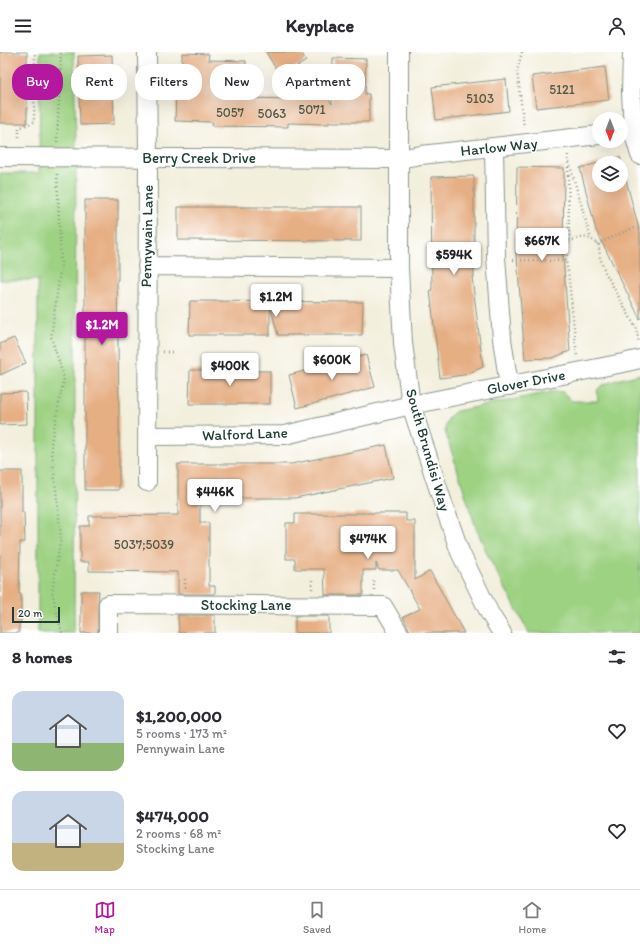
<!DOCTYPE html>
<meta charset="utf-8">
<style>
body{margin:0;font-family:Itim,sans-serif;background:#f7f7f7;color:#2b2b33;height:100vh;display:flex;flex-direction:column;font-size:15px;white-space:nowrap}
*{box-sizing:border-box;margin:0}
p{font-size:13px;color:#7c7c81}
.icon{flex:none;width:22px;height:22px;fill:none;stroke:currentColor;stroke-width:2;stroke-linecap:round;stroke-linejoin:round}
.map{position:relative;height:581px;overflow:hidden}
.side{display:flex;flex-direction:column;background:#fff;flex:1}
.side>*{flex:none}
.banner{position:absolute;left:12px;top:12px;width:400px;height:36px;display:flex;gap:8px}
.needle{width:26px;rotate:180deg}
.tools{position:absolute;left:592px;top:60px;display:grid;gap:8px}
.tools a{display:grid;place-items:center;width:36px;height:36px;border-radius:50%;background:#fff;box-shadow:0 4px 16px #0002;font-size:20px}
.scale{position:absolute;left:12px;bottom:10px;width:48px;box-sizing:border-box;padding-left:4px;border:2px solid #1f3d34;border-top:0;font-size:11px;line-height:14px;white-space:nowrap;color:#1f3d34;-webkit-text-stroke:3px #fff;paint-order:stroke}
.price{position:absolute;translate:-50% -34px;padding:0 9px;border-radius:4px;background:#fff;color:#222;font-size:13px;line-height:26px;filter:drop-shadow(0 1px 2px #0008)}
.price::after{content:'';position:absolute;left:50%;top:24px;width:12px;height:9px;margin-left:-6px;background:inherit;clip-path:polygon(0 0,100% 0,50% 100%)}
.price.on{background:#b5179e;color:#fff}
ul{padding:0;list-style:none}
li{display:flex;align-items:center;gap:12px;height:100px;padding:0 12px}
li span{display:grid;place-items:center;flex:none;width:112px;height:80px;border-radius:12px;color:#555}
li>.icon{margin-inline-start:auto}
span .icon{width:48px;height:48px;fill:#fffc;stroke-width:1}
li b{font-size:17px}
h2{display:flex;justify-content:space-between;align-items:center;height:48px;padding:0 12px;font-size:17px}
.tag{padding:0 14px;border-radius:16px;background:#fff;box-shadow:0 4px 16px #0002;font-size:14px;line-height:36px}
.tag.on{background:#b5179e;color:#fff}
header{display:flex;justify-content:space-between;align-items:center;height:52px;padding:0 12px;background:#fff;font-size:18px;font-weight:800}
.menu{display:flex;justify-content:space-around;align-items:center;height:56px;border-top:1px solid #e1e1e2;background:#fff;font-size:11px;color:#7c7c81}
.menu a{display:grid;justify-items:center;gap:2px}
.menu .on{color:#b5179e}
.map>svg:first-child{display:block}
.green{fill:#9ed283;stroke:#5e885c}
.building{fill:#e6ae83;fill-rule:evenodd}
.lines{fill:none;stroke-linecap:round;stroke-linejoin:round}
.minor-casing{stroke:#899688;stroke-width:20}
.path{stroke:#899688;stroke-width:2.5;stroke-dasharray:1 3;stroke-linecap:butt}
.minor{stroke:#fff;stroke-width:18}
.labels{text-anchor:middle;stroke-width:3;stroke-linejoin:round;paint-order:stroke}
.number-label{font-size:13px;fill:#515948}
.street-label{font-size:15px;fill:#1f3d34;stroke:#fff}
</style>
<header><svg class="icon" aria-label="menu" viewBox="0 0 24 24"><path d="M4 6h16M4 12h16M4 18h16"/></svg>Keyplace<svg class="icon" aria-label="person" viewBox="0 0 24 24"><circle cx="12" cy="8" r="4"/><path d="M4 21q1-7 8-7t8 7"/></svg></header>
<div class="map">
<svg width="640" height="581" viewBox="0 0 640 581">
<rect width="100%" height="100%" fill="#fff"/>
<filter id="ink" filterUnits="userSpaceOnUse"><feTurbulence type="fractalNoise" baseFrequency=".025" numOctaves="2"/><feDisplacementMap in="SourceGraphic" scale="8" xChannelSelector="R" yChannelSelector="G"/><feConvolveMatrix kernelMatrix="1 2 1 2 8 2 1 2 1" color-interpolation-filters="sRGB"/></filter>
<filter id="wash" filterUnits="userSpaceOnUse"><feTurbulence type="fractalNoise" baseFrequency=".012" numOctaves="4" result="noise"/><feDisplacementMap in="SourceGraphic" scale="16" xChannelSelector="R" yChannelSelector="G"/><feGaussianBlur stdDeviation="0.9" result="paint"/><feColorMatrix in="noise" values="0 0 0 0 0 0 0 0 0 0 0 0 0 0 0 0 0 1.4 0 .05"/><feComposite in="paint" operator="in"/></filter>
<g filter="url(#wash)">
<rect width="100%" height="100%" fill="#f3efdd"/>
<!-- green -->
<path class="green" d="M40,0H74L76,92L74,581H38V228H0V121H39Z
M640,322V581H529L489,506L476,476L445,379C446,369 448,365 456,359L556,339L563,340L572,349H598C598,345 596,341 598,337C602,330 631,325 640,322Z"/>
<g id="blocks">
<!-- building -->
<path class="building" d="M0,0H27V71H0Z
M266,0H301L306,9L284,22H279Z
M182,1L209,2L208,8L246,9L244,46L295,47L292,43L326,44L332,52L333,6L366,7L365,42H369V70H329V72L288,71V75L212,74L213,70L175,69L177,15L182,13Z
M112,3L114,72L80,73L78,4Z
M605,15L609,48L536,56L532,24Z
M506,27L509,59L436,68L432,35Z
M620,105L640,181V267L596,178L580,116ZM599,111H621V133H599Z
M517,115L564,116L563,203L570,299L552,306L525,307L517,206H516Z
M474,124V225H472L483,315L464,323L440,326L430,238H432L431,125Z
M85,148H118V228H117L119,358V438H85Z
M178,155H361V189L178,188Z
M190,249L363,250L362,283H278L270,253V283H189Z
M14,286L26,311L0,323V292Z
M366,303L375,335L297,356L289,323Z
M190,318L270,319V352H189Z
M26,340L27,372L0,373V341Z
M386,393L393,426L295,446H200V471H209V534H215V542H178V520L89,519V510H80V474H89V464L178,463V412H291Z
M0,419H22V460H24L25,490H20L19,542H21V570H19V581H0Z
M356,461H406V469H415V528L430,519L464,581H411L403,565L420,557L398,518H379L376,511V518H363V543H325L324,517H295V507H286V471H295V462H356Z
M81,539H99L98,552V581H81Z
M178,563H215V581H179Z
M295,564H329V581H295Z"/>
</g>
</g>
<g filter="url(#ink)">
<use href="#blocks" fill-opacity="0" stroke="#899688" stroke-width="1"/>
<g class="lines">
<!-- minor casing -->
<g class="minor-casing">
<path id="minor" d="M399,0V216L403,291L411,353L443,451L460,500L490,562L502,581
M632,0L631,41L633,79L640,103
M494,95L496,205L502,287L509,334
M0,105L399,107L421,103L599,83
M147,214L399,216
M147,384L285,383L411,353L623,311L640,307
M147,430L148,105L147,0
M108,581V552L383,554L399,581"/>
</g>
<!-- path -->
<path class="path" d="M522,0L517,19L524,75
M19,85V76L34,70L35,0
M57,90L61,0
M568,103L569,189L566,209L568,219L577,304
M569,110L591,187
M57,122L61,213L51,285L64,326L51,391L61,485L52,540L62,581
M569,189C584,185 587,183 599,193L600,206L605,220L636,276L639,290
M597,192L633,176H640
M513,208L566,209
M163,300H173
M185,527V536
M312,537V527
M374,538V527"/>
<!-- minor -->
<use href="#minor" class="minor"/>
</g>
</g>
<g class="labels">
<!-- number labels -->
<g class="number-label">
<text x="562" y="42">5121</text>
<text x="480" y="51">5103</text>
<text x="312" y="62">5071</text>
<text x="230" y="65">5057</text>
<text x="272" y="66">5063</text>
<text x="144" y="497">5037;5039</text>
</g>
<!-- street labels -->
<g class="street-label">
<text transform="translate(499 95) rotate(-6)" y="5">Harlow Way</text>
<text x="199" y="111">Berry Creek Drive</text>
<text transform="translate(147 184) rotate(-89)" y="5">Pennywain Lane</text>
<text transform="translate(526 330) rotate(-11)" y="5">Glover Drive</text>
<text transform="translate(245 382) rotate(-2)" y="5">Walford Lane</text>
<text transform="translate(428 398) rotate(74)" y="5">South Brundisi Way</text>
<text x="246" y="558">Stocking Lane</text>
</g>
</g>
</svg>
<div class="tools">
<a><svg class="needle" viewBox="-14 -14 28 28"><path d="M0-13l5 13h-10z" fill="#e53935"/><path d="M0 13l5-13h-10z" fill="#7c7c81"/></svg></a>
<a><svg class="icon" aria-label="layers" viewBox="0 0 24 24"><path d="M12 4l9 5-9 5-9-5zM3 14l9 5 9-5"/></svg></a>
</div>
<div class="scale">20 m</div>
<b class="price" style="left:542px;top:210px">$667K</b>
<b class="price" style="left:454px;top:224px">$594K</b>
<b class="price" style="left:276px;top:266px">$1.2M</b>
<b class="price on" style="left:102px;top:294px">$1.2M</b>
<b class="price" style="left:332px;top:329px">$600K</b>
<b class="price" style="left:230px;top:335px">$400K</b>
<b class="price" style="left:215px;top:461px">$446K</b>
<b class="price" style="left:368px;top:508px">$474K</b>
<div class="banner">
<a class="tag on">Buy</a>
<a class="tag">Rent</a>
<a class="tag">Filters</a>
<a class="tag">New</a>
<a class="tag">Apartment</a>
</div>
</div>
<section class="side">
<h2>8 homes<svg class="icon" aria-label="filters" viewBox="0 0 24 24"><path d="M4 7h16M4 17h16"/><circle cx="9" cy="7" r="2"/><circle cx="15" cy="17" r="2"/></svg></h2>
<ul>
<li><span style="background:linear-gradient(#c9d6e8 65%,#8fb573 0)"><svg class="icon" aria-label="home" viewBox="0 0 24 24"><path d="M3 11l9-7 9 7M6 9v11h12V9"/></svg></span><div><b>$1,200,000</b><p>5 rooms · 173 m²</p><p>Pennywain Lane</p></div><svg class="icon" aria-label="heart" viewBox="0 0 24 24"><path d="M12 20l-8-8c-3-5 5-10 8-4 3-6 11-1 8 4z"/></svg></li>
<li><span style="background:linear-gradient(#c9d6e8 65%,#c2b280 0)"><svg class="icon" aria-label="home" viewBox="0 0 24 24"><path d="M3 11l9-7 9 7M6 9v11h12V9"/></svg></span><div><b>$474,000</b><p>2 rooms · 68 m²</p><p>Stocking Lane</p></div><svg class="icon" aria-label="heart" viewBox="0 0 24 24"><path d="M12 20l-8-8c-3-5 5-10 8-4 3-6 11-1 8 4z"/></svg></li>
</ul>
</section>
<nav class="menu">
<a class="on"><svg class="icon" aria-label="map" viewBox="0 0 24 24"><path d="M3 6l6-2 6 2 6-2v14l-6 2-6-2-6 2zM9 4v14M15 6v14"/></svg>Map</a>
<a><svg class="icon" aria-label="saved" viewBox="0 0 24 24"><path d="M7 4h10v16l-5-4-5 4z"/></svg>Saved</a>
<a><svg class="icon" aria-label="home" viewBox="0 0 24 24"><path d="M3 11l9-7 9 7M6 9v11h12V9"/></svg>Home</a>
</nav>
